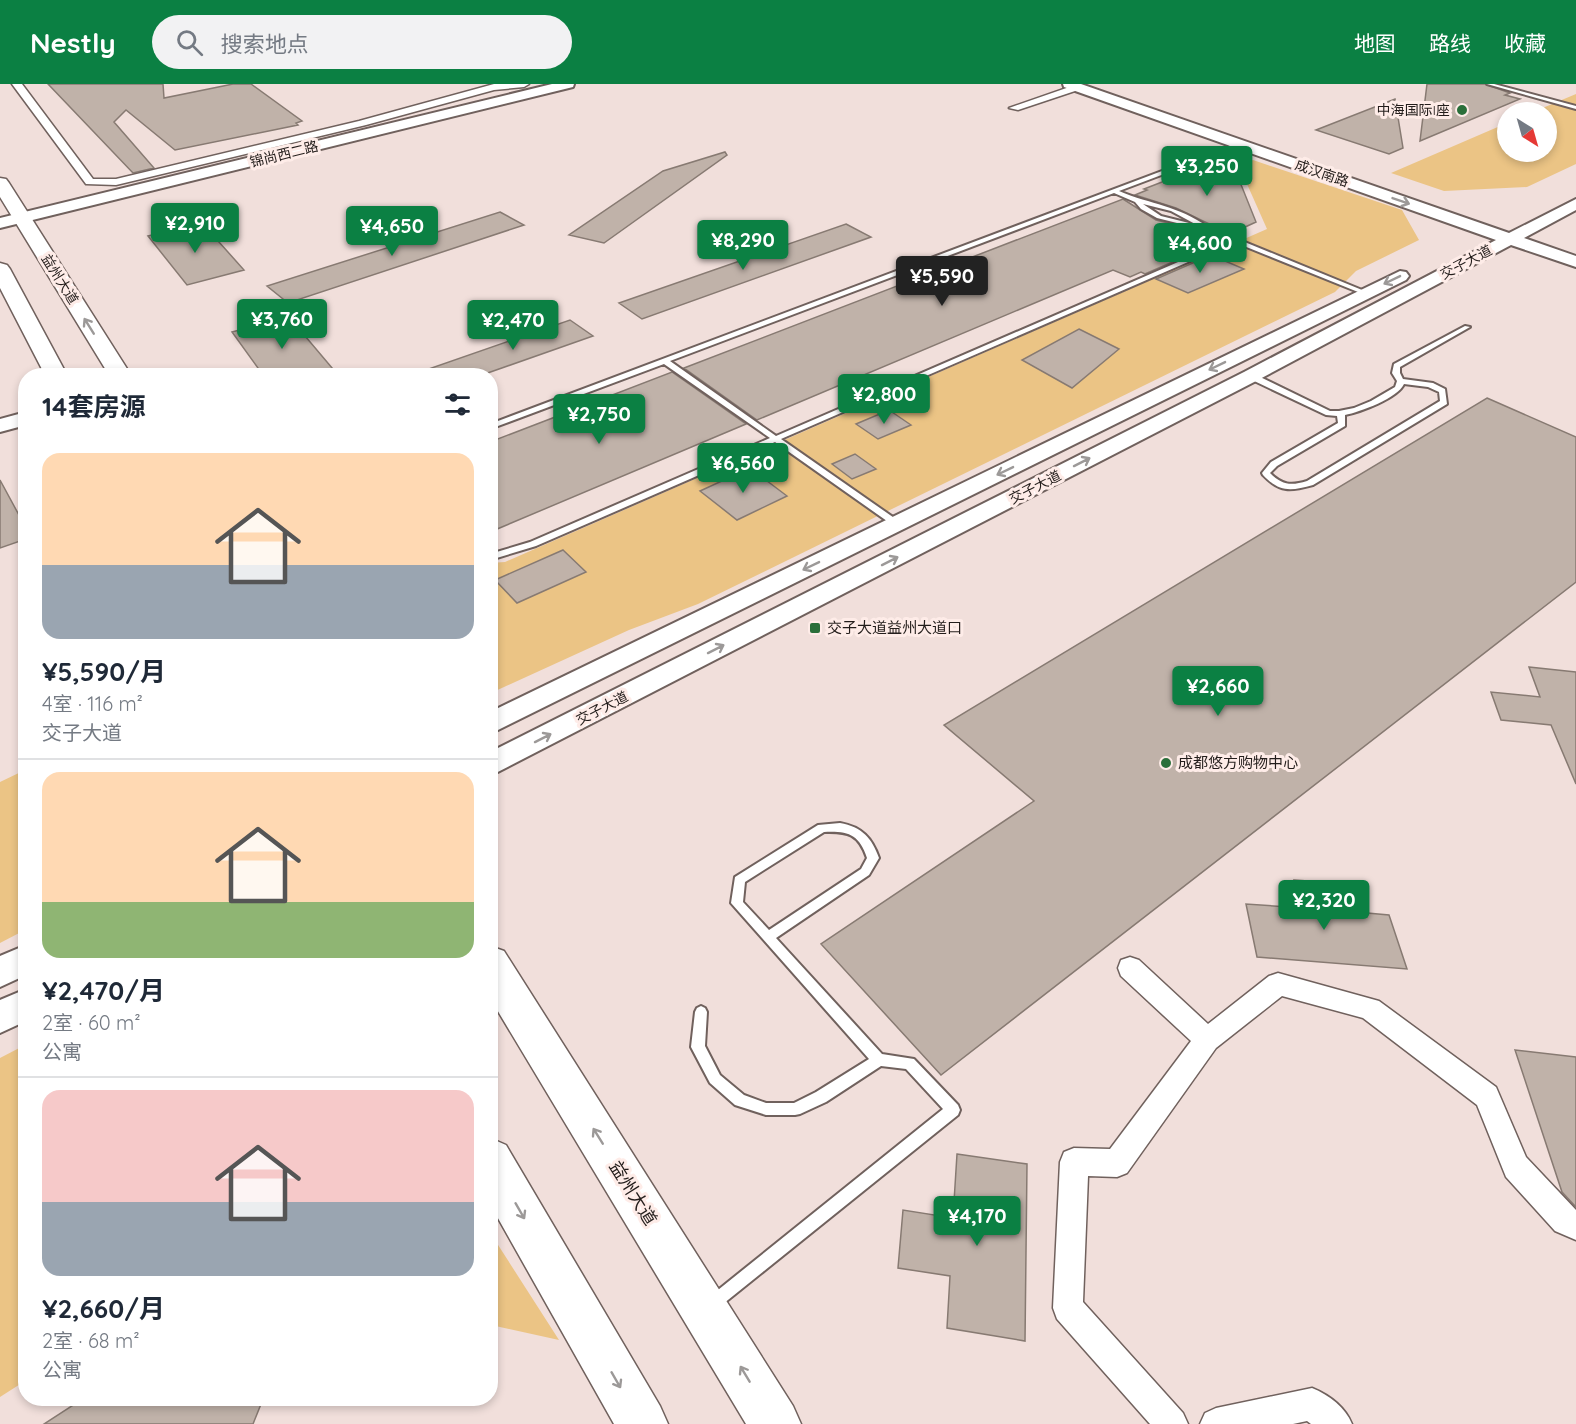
<!DOCTYPE html>
<html lang="zh">
<meta charset="utf-8">
<style>
body{margin:0;font-family:Quicksand,"Noto Sans SC",sans-serif;background:#f2f2f3;color:#1f2937;height:100vh;display:flex;flex-direction:column;font-size:22px;white-space:nowrap}
*{box-sizing:border-box;margin:0}
p{font-size:20px;color:#747a83}
.icon{flex:none;width:33px;height:33px;fill:none;stroke:currentColor;stroke-width:2;stroke-linecap:round;stroke-linejoin:round}
.map{position:relative;flex:1;overflow:hidden}
.side{position:absolute;left:18px;top:284px;width:480px;height:1038px;display:flex;flex-direction:column;background:#fff;border-radius:24px;box-shadow:0 3px 9px #0003}
.side>*{flex:none}
.needle{width:39px;rotate:143deg}
.controls{position:absolute;left:1497px;top:18px;display:grid;gap:12px}
.controls a{display:grid;place-items:center;width:60px;height:60px;border-radius:50%;background:#fff;box-shadow:0 3px 9px #0003;font-size:30px}
.price{position:absolute;translate:-50% -51px;padding:0 14px;border-radius:6px;background:#0b8043;color:#fff;font-size:20px;line-height:39px;filter:drop-shadow(0 2px 3px #0008)}
.price::after{content:'';position:absolute;left:50%;top:36px;width:18px;height:14px;margin-left:-9px;background:inherit;clip-path:polygon(0 0,100% 0,50% 100%)}
.price.selected{background:#222;color:#fff}
ul{padding:0;list-style:none}
li{display:grid;align-content:center;gap:12px;height:318px;padding:0 24px}
li+li{border-top:2px solid #e0e1e3}
li span{display:grid;place-items:center;height:186px;border-radius:18px;color:#555}
li>.icon{margin-inline-start:auto}
span .icon{width:108px;height:108px;fill:#fffc;stroke-width:1}
li b{font-size:26px}
h2{display:flex;justify-content:space-between;align-items:center;height:72px;padding:0 24px;font-size:26px}
header{display:flex;align-items:center;gap:36px;box-sizing:border-box;height:84px;padding:0 30px;background:#0b8043;color:#fff}
header strong{font-size:28px}
nav{display:flex;gap:33px;margin-inline-start:auto;font-size:21px}
.search{width:420px;height:54px;background:#f2f2f3;display:flex;align-items:center;gap:15px;box-sizing:border-box;padding:0 21px;border-radius:33px;color:#747a83;font-size:22px}
.map>svg:first-child{display:block}
.green{fill:#ebc485}
.building{fill:#c0b2a9;stroke:#877a72;stroke-width:1.5}
.lines{fill:none;stroke-linecap:round;stroke-linejoin:round}
.lane-casing{stroke:#70615d;stroke-width:4}
.street-casing{stroke:#70615d;stroke-width:3}
.secondary-casing{stroke:#70615d;stroke-width:4}
.primary-casing{stroke:#70615d;stroke-width:3}
.lane{fill:#fff;fill-rule:evenodd}
.street{fill:#fff;fill-rule:evenodd}
.secondary{fill:#fff;fill-rule:evenodd}
.primary{fill:#fff;fill-rule:evenodd}
.oneway{stroke:#9c9998}
.poi-dot{fill:#2a6f3a;stroke:#feece8;stroke-width:2}
.labels{text-anchor:middle;stroke-width:6;stroke-linejoin:round;paint-order:stroke}
.far-poi-label{font-size:14px;fill:#231d1b;stroke:#feece8;text-anchor:end}
.far-street-label{font-size:14px;fill:#231d1b;stroke:#feece8}
.poi-label{font-size:15px;fill:#231d1b;stroke:#feece8;text-anchor:start}
.near-street-label{font-size:18px;fill:#231d1b;stroke:#feece8}
</style>
<header>
<strong>Nestly</strong>
<div class="search"><svg class="icon" aria-label="search" viewBox="0 0 24 24"><circle cx="10" cy="10" r="6"/><path d="M15 15l6 6"/></svg>搜索地点</div>
<nav><a>地图</a><a>路线</a><a>收藏</a></nav>
</header>
<div class="map">
<svg width="1576" height="1340" viewBox="0 0 1576 1340">
<rect width="100%" height="100%" fill="#f1dfdb"/>
<!-- green -->
<path class="green" d="M1576,10V80L1527,103L1444,107L1391,89L1507,39L1508,68H1546V28H1533Z
M1253,76L1402,126L1419,156L1356,187L1335,208L698,520L629,546L491,609L490,479L505,478L1267,145L1239,82Z
M25,686V846L0,859V698Z
M25,961V1297L0,1313V974Z
M490,1150H491L559,1256L491,1241Z"/>
<!-- building -->
<path class="building" d="M48,0H163L164,14L233,0H251L302,37L296,39L298,41L175,66L126,26L114,38L154,84L133,89Z
M1427,0H1485L1510,9L1505,11L1520,15L1420,57Z
M1395,15L1403,64L1389,70L1316,46Z
M725,68L727,71L604,159L569,151L663,87Z
M1216,77L1234,83L1256,138L1230,150L1176,124L1135,111L1147,106L1144,105Z
M1123,115L1156,136L1204,148L1219,154L1196,164L1200,166L1145,190L1141,188L1130,193L1113,186L757,336L684,284Z
M500,128L524,141L288,219L267,202Z
M202,139L244,186L187,201L148,152Z
M846,140L871,153L642,235L619,219Z
M1211,171L1244,185L1188,209L1156,195Z
M289,233L338,291H263L232,248Z
M570,236L593,252L482,291H420V288Z
M1079,245L1119,265L1072,304L1022,276Z
M672,288L746,340L490,448V358Z
M1487,314L1576,353V498L941,991L821,860L1034,717L944,641Z
M889,326L911,341L878,355L856,340Z
M855,370L876,385L852,395L832,380Z
M750,384L787,412L737,436L700,407Z
M0,396L26,444V455L0,464Z
M563,466L586,488L517,519L495,496Z
M1529,583L1576,588V700L1551,641L1501,636L1491,608L1540,613Z
M1294,796L1337,799L1345,827L1389,831L1407,885L1257,873L1246,820L1302,824Z
M1515,966L1576,973V1123L1562,1108Z
M957,1070L1027,1080L1025,1257L947,1244L950,1192L898,1184L903,1126L953,1134Z
M84,1314H217L261,1320L253,1340H44Z"/>
<g class="lines">
<!-- lane casing -->
<g class="lane-casing">
<path id="lane" d="M1487,0H1494L1576,22V25Z
M1239,58L1241,61L1119,107C1152,121 1177,121 1208,143L1367,208V210H1363L1234,158L781,355L900,438V442H894L775,358L536,462L490,476V470L530,458L770,354L664,280L490,345V340ZM1114,109L1135,118L1141,125L1157,134L1205,146L1229,156L776,352L670,277ZM1143,120L1171,127L1197,141L1161,132Z
M1465,242L1470,243L1400,283V289L1403,295L1433,299L1445,305L1447,320L1313,401C1291,407 1280,409 1263,391L1262,389L1271,378L1338,339L1337,332L1326,331L1248,294V290H1254L1330,327H1339L1354,324L1371,317L1395,303L1397,297L1392,289L1394,280ZM1404,300L1428,303L1439,308L1440,317L1307,397C1291,402 1282,401 1270,389L1277,382L1345,342V331C1360,328 1398,314 1404,300Z
M840,739C862,743 872,754 879,774L869,791L776,854L882,970L914,975L958,1021L960,1026L958,1031L718,1224L713,1227L708,1224L705,1219L708,1214L943,1025L906,985L881,982L826,1018L800,1030L795,1031H766L735,1021L710,999L691,963L695,928L697,924L701,922L705,924L707,928L705,962L720,991L744,1011L766,1019H794L816,1008L869,975L731,819L735,793L818,741ZM824,748C848,747 859,750 867,774L861,785L769,846L743,818L745,798Z"/>
</g>
<!-- street casing -->
<g class="street-casing">
<path id="street" d="M12,0H22L93,95H116L359,37L494,0H529L524,3L494,6L366,41L116,101L86,100Z
M1078,0L1083,3L1081,5L1018,26L1009,24Z
M1130,873L1139,876L1208,940L1269,892L1278,889L1379,917L1496,1003L1526,1073L1576,1126V1156L1555,1147L1506,1093L1477,1021L1363,934L1282,912L1216,964L1127,1089L1117,1093L1088,1092L1083,1218L1183,1329L1188,1340H1150L1057,1235L1053,1224L1060,1078L1064,1068L1074,1064L1110,1065L1191,957L1121,892L1118,884L1121,876Z
M1312,1304C1329,1311 1345,1323 1352,1340H1311L1307,1337L1293,1340H1200L1205,1329L1216,1324Z"/>
</g>
<!-- secondary casing -->
<g class="secondary-casing">
<path id="secondary" d="M552,0H574L573,3L0,144V134Z
M1063,0H1081L1509,149L1576,115V126L1524,154L1576,172V183L1511,161L1258,296L490,692V668L1244,288L1496,156L1064,3Z
M1400,187L1406,188L1409,192L1406,196L490,650V628Z
M26,328V341L0,348V335Z
M26,861V891L0,903V872Z
M26,905V937L0,949V916Z"/>
</g>
<!-- primary casing -->
<g class="primary-casing">
<path id="primary" d="M0,94L6,95L9,99L131,291H109L0,113Z
M0,179L7,181L10,185L67,291H45L0,204Z
M490,862L504,867L793,1322L801,1340H746L490,914Z
M490,1054L506,1061L660,1322L668,1340H614L490,1120Z"/>
</g>
<!-- lane -->
<use href="#lane" class="lane"/>
<!-- street -->
<use href="#street" class="street"/>
<!-- secondary -->
<use href="#secondary" class="secondary"/>
<!-- primary -->
<use href="#primary" class="primary"/>
</g>
<!-- one-way arrows -->
<defs><path id="oneway-shaft" d="M-6 0H5M1.5-3L5.5 0L1.5 3" fill="none" stroke-width="1.6" stroke-linecap="round" stroke-linejoin="round" transform="scale(1.5)"/></defs>
<g class="oneway">
<use href="#oneway-shaft" transform="translate(1401 117) rotate(19)"/>
<use href="#oneway-shaft" transform="translate(1392 196) rotate(154)"/>
<use href="#oneway-shaft" transform="translate(89 242) rotate(-122)"/>
<use href="#oneway-shaft" transform="translate(1217 282) rotate(154)"/>
<use href="#oneway-shaft" transform="translate(1082 378) rotate(-27)"/>
<use href="#oneway-shaft" transform="translate(1005 387) rotate(154)"/>
<use href="#oneway-shaft" transform="translate(890 477) rotate(-27)"/>
<use href="#oneway-shaft" transform="translate(811 482) rotate(154)"/>
<use href="#oneway-shaft" transform="translate(716 565) rotate(-27)"/>
<use href="#oneway-shaft" transform="translate(543 654) rotate(-27)"/>
<use href="#oneway-shaft" transform="translate(598 1052) rotate(-122)"/>
<use href="#oneway-shaft" transform="translate(520 1127) rotate(60)"/>
<use href="#oneway-shaft" transform="translate(745 1290) rotate(-121)"/>
<use href="#oneway-shaft" transform="translate(616 1296) rotate(60)"/>
</g>
<!-- markers -->
<g class="poi-dot">
<circle cx="1462" cy="26" r="6"/>
<rect x="809" y="538" width="12" height="12" rx="3"/>
<circle cx="1166" cy="679" r="6"/>
</g>
<g class="labels">
<!-- far-poi labels -->
<g class="far-poi-label">
<text x="1450" y="31">中海国际I座</text>
</g>
<!-- far-street labels -->
<g class="far-street-label">
<text transform="translate(284 70) rotate(-14)" y="5">锦尚西二路</text>
<text transform="translate(1322 89) rotate(19)" y="5">成汉南路</text>
<text transform="translate(1466 178) rotate(-28)" y="5">交子大道</text>
<text transform="translate(60 195) rotate(58)" y="5">益州大道</text>
<text transform="translate(1035 403) rotate(-27)" y="5">交子大道</text>
<text transform="translate(602 624) rotate(-27)" y="5">交子大道</text>
</g>
<!-- poi labels -->
<g class="poi-label">
<text x="827" y="549">交子大道益州大道口</text>
<text x="1178" y="684">成都悠方购物中心</text>
</g>
<!-- near-street labels -->
<g class="near-street-label">
<text transform="translate(633 1109) rotate(58)" y="6">益州大道</text>
</g>
</g>
</svg>
<div class="controls">
<a><svg class="needle" viewBox="-14 -14 28 28"><path d="M0-13l5 13h-10z" fill="#e53935"/><path d="M0 13l5-13h-10z" fill="#747a83"/></svg></a>
</div>
<b class="price" style="left:1207px;top:113px">¥3,250</b>
<b class="price" style="left:195px;top:170px">¥2,910</b>
<b class="price" style="left:392px;top:173px">¥4,650</b>
<b class="price" style="left:743px;top:187px">¥8,290</b>
<b class="price" style="left:1200px;top:190px">¥4,600</b>
<b class="price selected" style="left:942px;top:223px">¥5,590</b>
<b class="price" style="left:282px;top:266px">¥3,760</b>
<b class="price" style="left:513px;top:267px">¥2,470</b>
<b class="price" style="left:884px;top:341px">¥2,800</b>
<b class="price" style="left:599px;top:361px">¥2,750</b>
<b class="price" style="left:743px;top:410px">¥6,560</b>
<b class="price" style="left:1218px;top:633px">¥2,660</b>
<b class="price" style="left:1324px;top:847px">¥2,320</b>
<b class="price" style="left:977px;top:1163px">¥4,170</b>
<section class="side">
<h2>14套房源<svg class="icon" aria-label="filters" viewBox="0 0 24 24"><path d="M4 7h16M4 17h16"/><circle cx="9" cy="7" r="2"/><circle cx="15" cy="17" r="2"/></svg></h2>
<ul>
<li><span style="background:linear-gradient(#ffd9b3 60%,#9aa5b1 0)"><svg class="icon" aria-label="home" viewBox="0 0 24 24"><path d="M3 11l9-7 9 7M6 9v11h12V9"/></svg></span><div><b>¥5,590/月</b><p>4室 · 116 m²</p><p>交子大道</p></div></li>
<li><span style="background:linear-gradient(#ffd9b3 70%,#8fb573 0)"><svg class="icon" aria-label="home" viewBox="0 0 24 24"><path d="M3 11l9-7 9 7M6 9v11h12V9"/></svg></span><div><b>¥2,470/月</b><p>2室 · 60 m²</p><p>公寓</p></div></li>
<li><span style="background:linear-gradient(#f6c9c9 60%,#9aa5b1 0)"><svg class="icon" aria-label="home" viewBox="0 0 24 24"><path d="M3 11l9-7 9 7M6 9v11h12V9"/></svg></span><div><b>¥2,660/月</b><p>2室 · 68 m²</p><p>公寓</p></div></li>
</ul>
</section>
</div>
